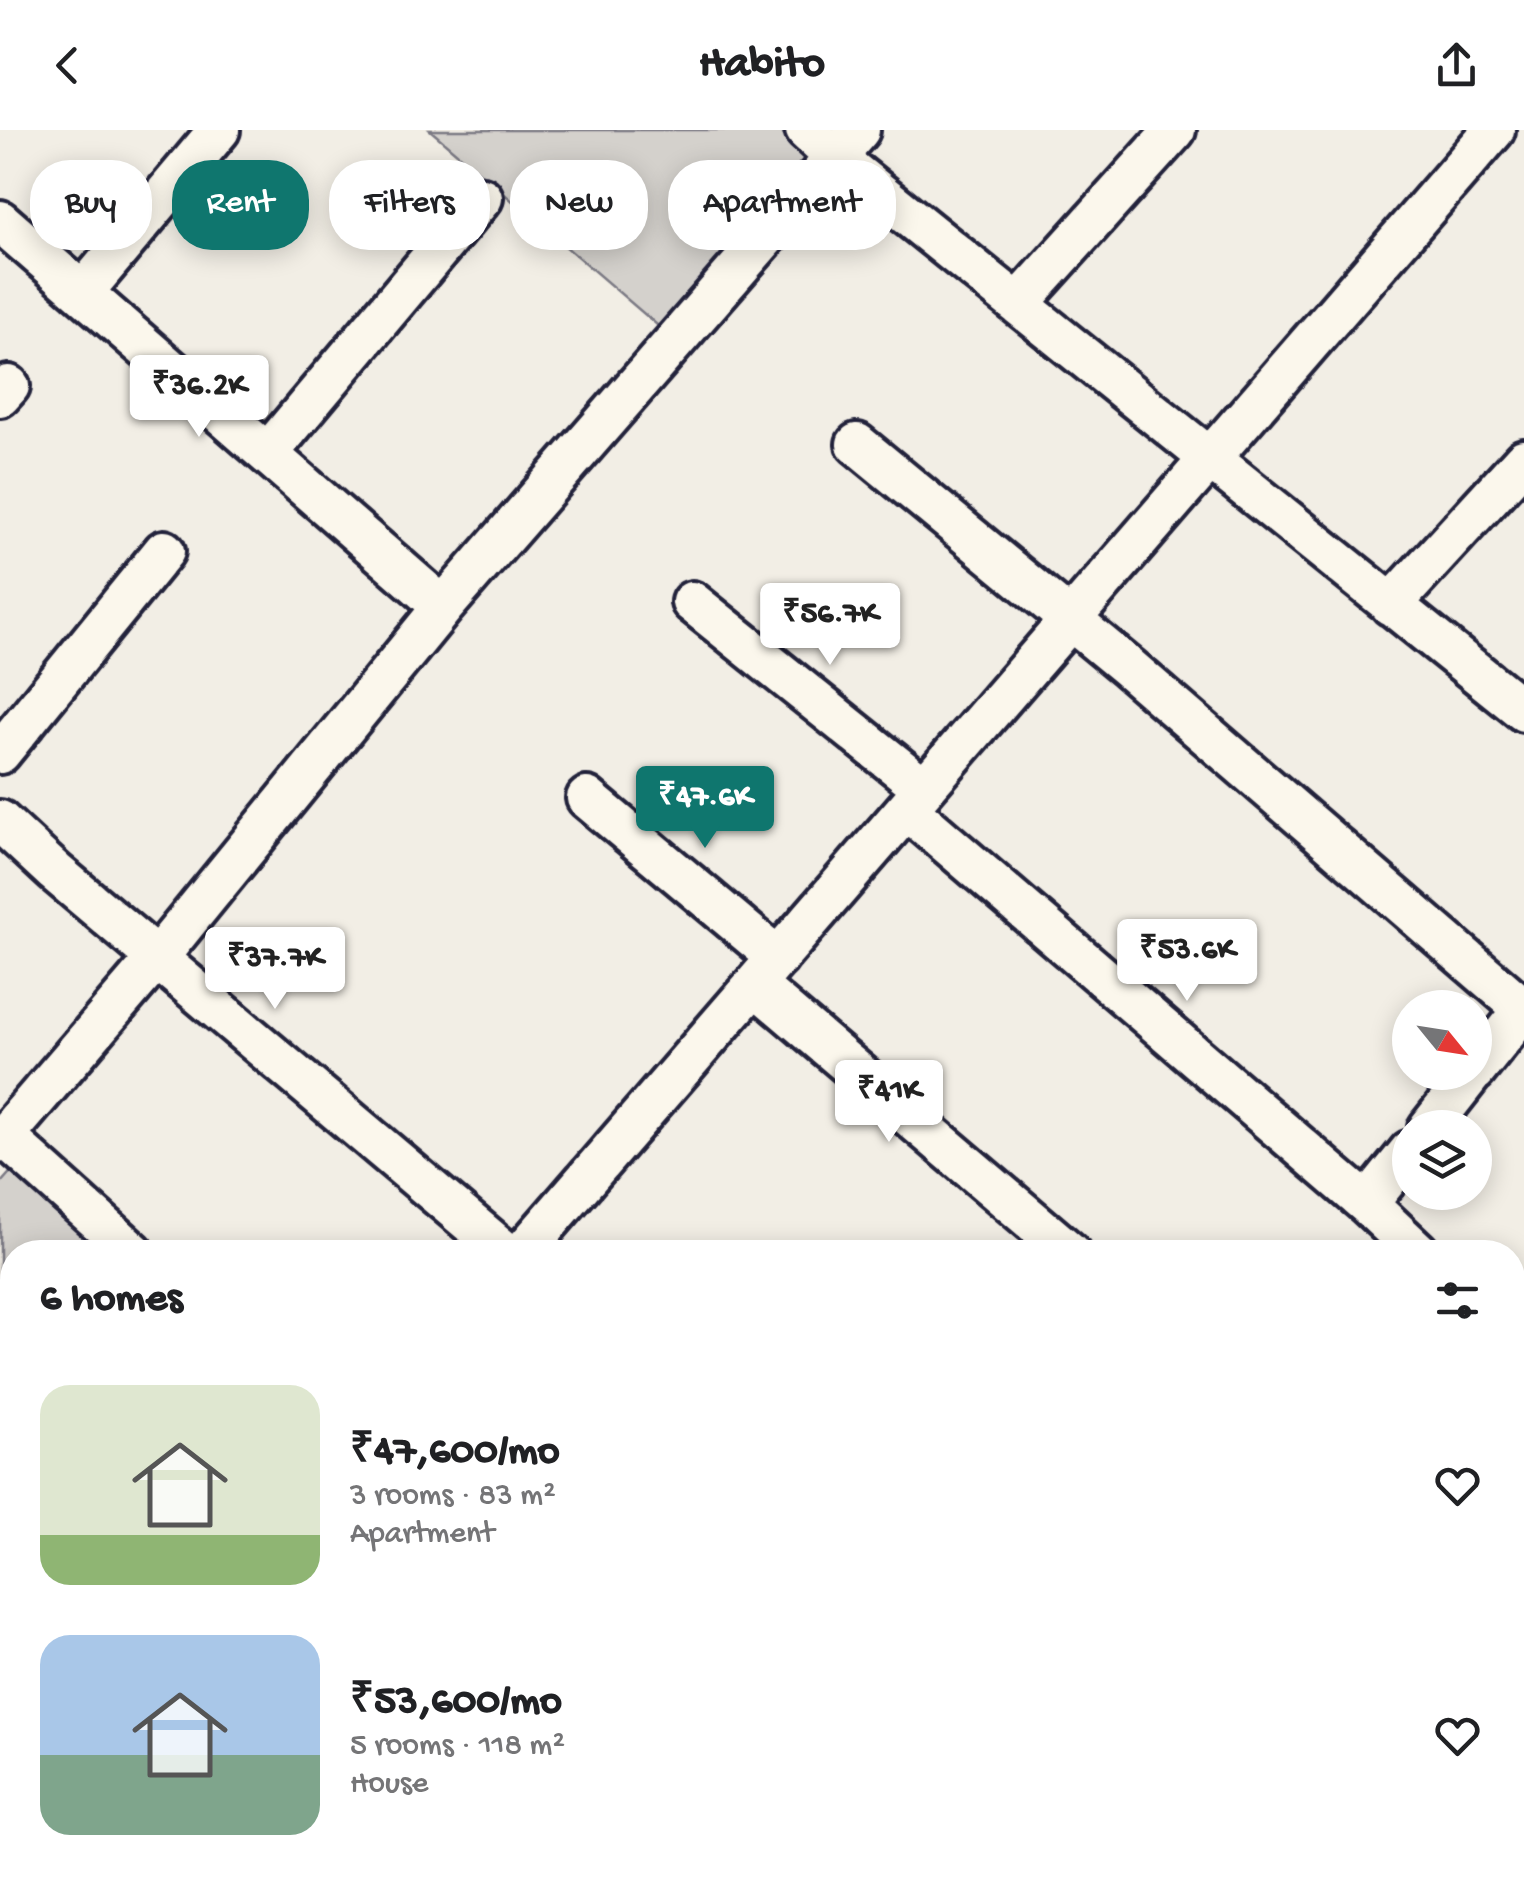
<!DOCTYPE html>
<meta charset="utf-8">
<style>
body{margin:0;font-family:"Gochi Hand",sans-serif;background:#f2f2f2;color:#202124;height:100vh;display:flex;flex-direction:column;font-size:38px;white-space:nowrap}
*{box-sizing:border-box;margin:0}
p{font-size:32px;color:#757577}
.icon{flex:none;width:55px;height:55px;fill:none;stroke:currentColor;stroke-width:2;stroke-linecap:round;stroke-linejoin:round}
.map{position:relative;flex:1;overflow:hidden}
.side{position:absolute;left:0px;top:1110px;width:1525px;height:640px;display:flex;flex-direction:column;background:#fff;border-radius:40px 40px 0 0;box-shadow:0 5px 25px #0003}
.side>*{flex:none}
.guide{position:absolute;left:30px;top:30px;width:1000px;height:90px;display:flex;gap:20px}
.needle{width:65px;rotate:120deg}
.tools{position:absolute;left:1392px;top:860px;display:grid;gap:20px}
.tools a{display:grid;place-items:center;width:100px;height:100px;border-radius:50%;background:#fff;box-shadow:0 5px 25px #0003;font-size:50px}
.price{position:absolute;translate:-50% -85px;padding:0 22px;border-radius:10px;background:#fff;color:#222;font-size:32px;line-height:65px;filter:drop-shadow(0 2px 5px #0008)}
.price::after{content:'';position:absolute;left:50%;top:60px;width:30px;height:22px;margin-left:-15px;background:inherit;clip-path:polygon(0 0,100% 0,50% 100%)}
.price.on{background:#0f766e;color:#fff}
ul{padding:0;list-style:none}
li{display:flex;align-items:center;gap:30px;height:250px;padding:0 40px}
li span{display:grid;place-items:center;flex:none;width:280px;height:200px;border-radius:30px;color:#555}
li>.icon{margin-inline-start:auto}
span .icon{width:120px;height:120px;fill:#fffc;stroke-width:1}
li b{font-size:42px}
h2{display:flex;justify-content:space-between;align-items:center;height:120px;padding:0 40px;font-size:42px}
.pill{padding:0 35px;border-radius:40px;background:#fff;box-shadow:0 5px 25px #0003;font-size:35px;line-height:90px}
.pill.on{background:#0f766e;color:#fff}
header{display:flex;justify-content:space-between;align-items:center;height:130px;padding:0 40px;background:#fff;font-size:45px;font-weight:800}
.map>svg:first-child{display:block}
.green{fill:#d4d1cc;stroke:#7b7a84;stroke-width:2.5}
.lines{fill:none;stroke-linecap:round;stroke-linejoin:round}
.street-casing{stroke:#22223b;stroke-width:48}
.street{stroke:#fbf7ec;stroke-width:40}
</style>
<header><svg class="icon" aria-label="back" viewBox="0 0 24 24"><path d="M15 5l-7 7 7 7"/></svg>Habito<svg class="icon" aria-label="share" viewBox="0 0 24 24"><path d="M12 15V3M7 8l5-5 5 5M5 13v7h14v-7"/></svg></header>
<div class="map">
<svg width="1524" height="1750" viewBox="0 0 1524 1750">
<rect width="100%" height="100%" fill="#f2eee5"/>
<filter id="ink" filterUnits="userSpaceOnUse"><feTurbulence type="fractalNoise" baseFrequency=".01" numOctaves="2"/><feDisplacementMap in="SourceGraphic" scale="20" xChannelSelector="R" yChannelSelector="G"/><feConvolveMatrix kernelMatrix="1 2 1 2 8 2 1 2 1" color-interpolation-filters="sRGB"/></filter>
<g filter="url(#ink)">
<!-- green -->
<path class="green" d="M430,0H786L814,25L664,201Z
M15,1037L105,1122H12V1366L0,1356V1054Z"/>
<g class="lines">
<!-- street casing -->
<g class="street-casing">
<path id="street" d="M806,0L835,27L1524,581
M0,91L443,477
M83,162L219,0
M1018,174L1175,0
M0,266L9,256
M857,314L1128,537L1524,879
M268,323L482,68
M692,472L924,658
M1391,475L1524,330
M0,623L164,421
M587,668L778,828
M907,679L1367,1074L1418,1122
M0,691L55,742L505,1122
M755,855L1069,1122
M1475,941L1524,880
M1429,998L1473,942
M4,1006L133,1122
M0,1011L157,828L443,477L859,0
M1367,1074L1410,1021
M523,1122L1494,0
M1512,1240L1524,1225
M0,1383L12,1393
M0,1602L12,1589
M1512,1621L1524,1607
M0,1683L12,1694
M62,1738L77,1750
M795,1738L809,1750
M1228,1738L1243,1750
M179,1750L189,1738
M508,1750L519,1738
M1406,1750L1416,1738"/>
</g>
<!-- street -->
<use href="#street" class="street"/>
</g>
</g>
</svg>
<div class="tools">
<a><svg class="needle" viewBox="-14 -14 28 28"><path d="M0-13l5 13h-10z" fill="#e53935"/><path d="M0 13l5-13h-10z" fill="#757577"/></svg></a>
<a><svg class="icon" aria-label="layers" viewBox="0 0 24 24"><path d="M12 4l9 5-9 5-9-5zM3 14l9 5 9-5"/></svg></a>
</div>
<b class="price" style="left:199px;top:310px">₹36.2K</b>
<b class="price" style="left:830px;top:538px">₹56.7K</b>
<b class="price on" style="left:705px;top:721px">₹47.6K</b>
<b class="price" style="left:1187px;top:874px">₹53.6K</b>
<b class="price" style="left:275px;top:882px">₹37.7K</b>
<b class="price" style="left:889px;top:1015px">₹41K</b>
<div class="guide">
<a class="pill">Buy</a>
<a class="pill on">Rent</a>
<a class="pill">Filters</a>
<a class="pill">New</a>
<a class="pill">Apartment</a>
</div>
<section class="side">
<h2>6 homes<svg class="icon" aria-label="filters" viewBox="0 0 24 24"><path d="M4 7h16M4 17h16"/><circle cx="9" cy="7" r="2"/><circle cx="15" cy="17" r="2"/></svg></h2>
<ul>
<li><span style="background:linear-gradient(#dfe7d0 75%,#8fb573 0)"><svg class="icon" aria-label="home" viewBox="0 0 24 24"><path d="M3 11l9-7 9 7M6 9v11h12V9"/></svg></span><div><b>₹47,600/mo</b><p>3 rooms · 83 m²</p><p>Apartment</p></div><svg class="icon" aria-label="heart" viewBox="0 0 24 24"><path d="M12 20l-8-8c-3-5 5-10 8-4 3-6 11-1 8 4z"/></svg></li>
<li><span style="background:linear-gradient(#a9c7e8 60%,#7fa58c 0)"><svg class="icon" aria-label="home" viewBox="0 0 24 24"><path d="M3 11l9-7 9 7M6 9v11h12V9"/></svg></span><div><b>₹53,600/mo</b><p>5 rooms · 118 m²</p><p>House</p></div><svg class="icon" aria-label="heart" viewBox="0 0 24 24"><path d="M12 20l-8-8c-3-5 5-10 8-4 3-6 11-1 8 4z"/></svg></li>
</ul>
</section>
</div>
